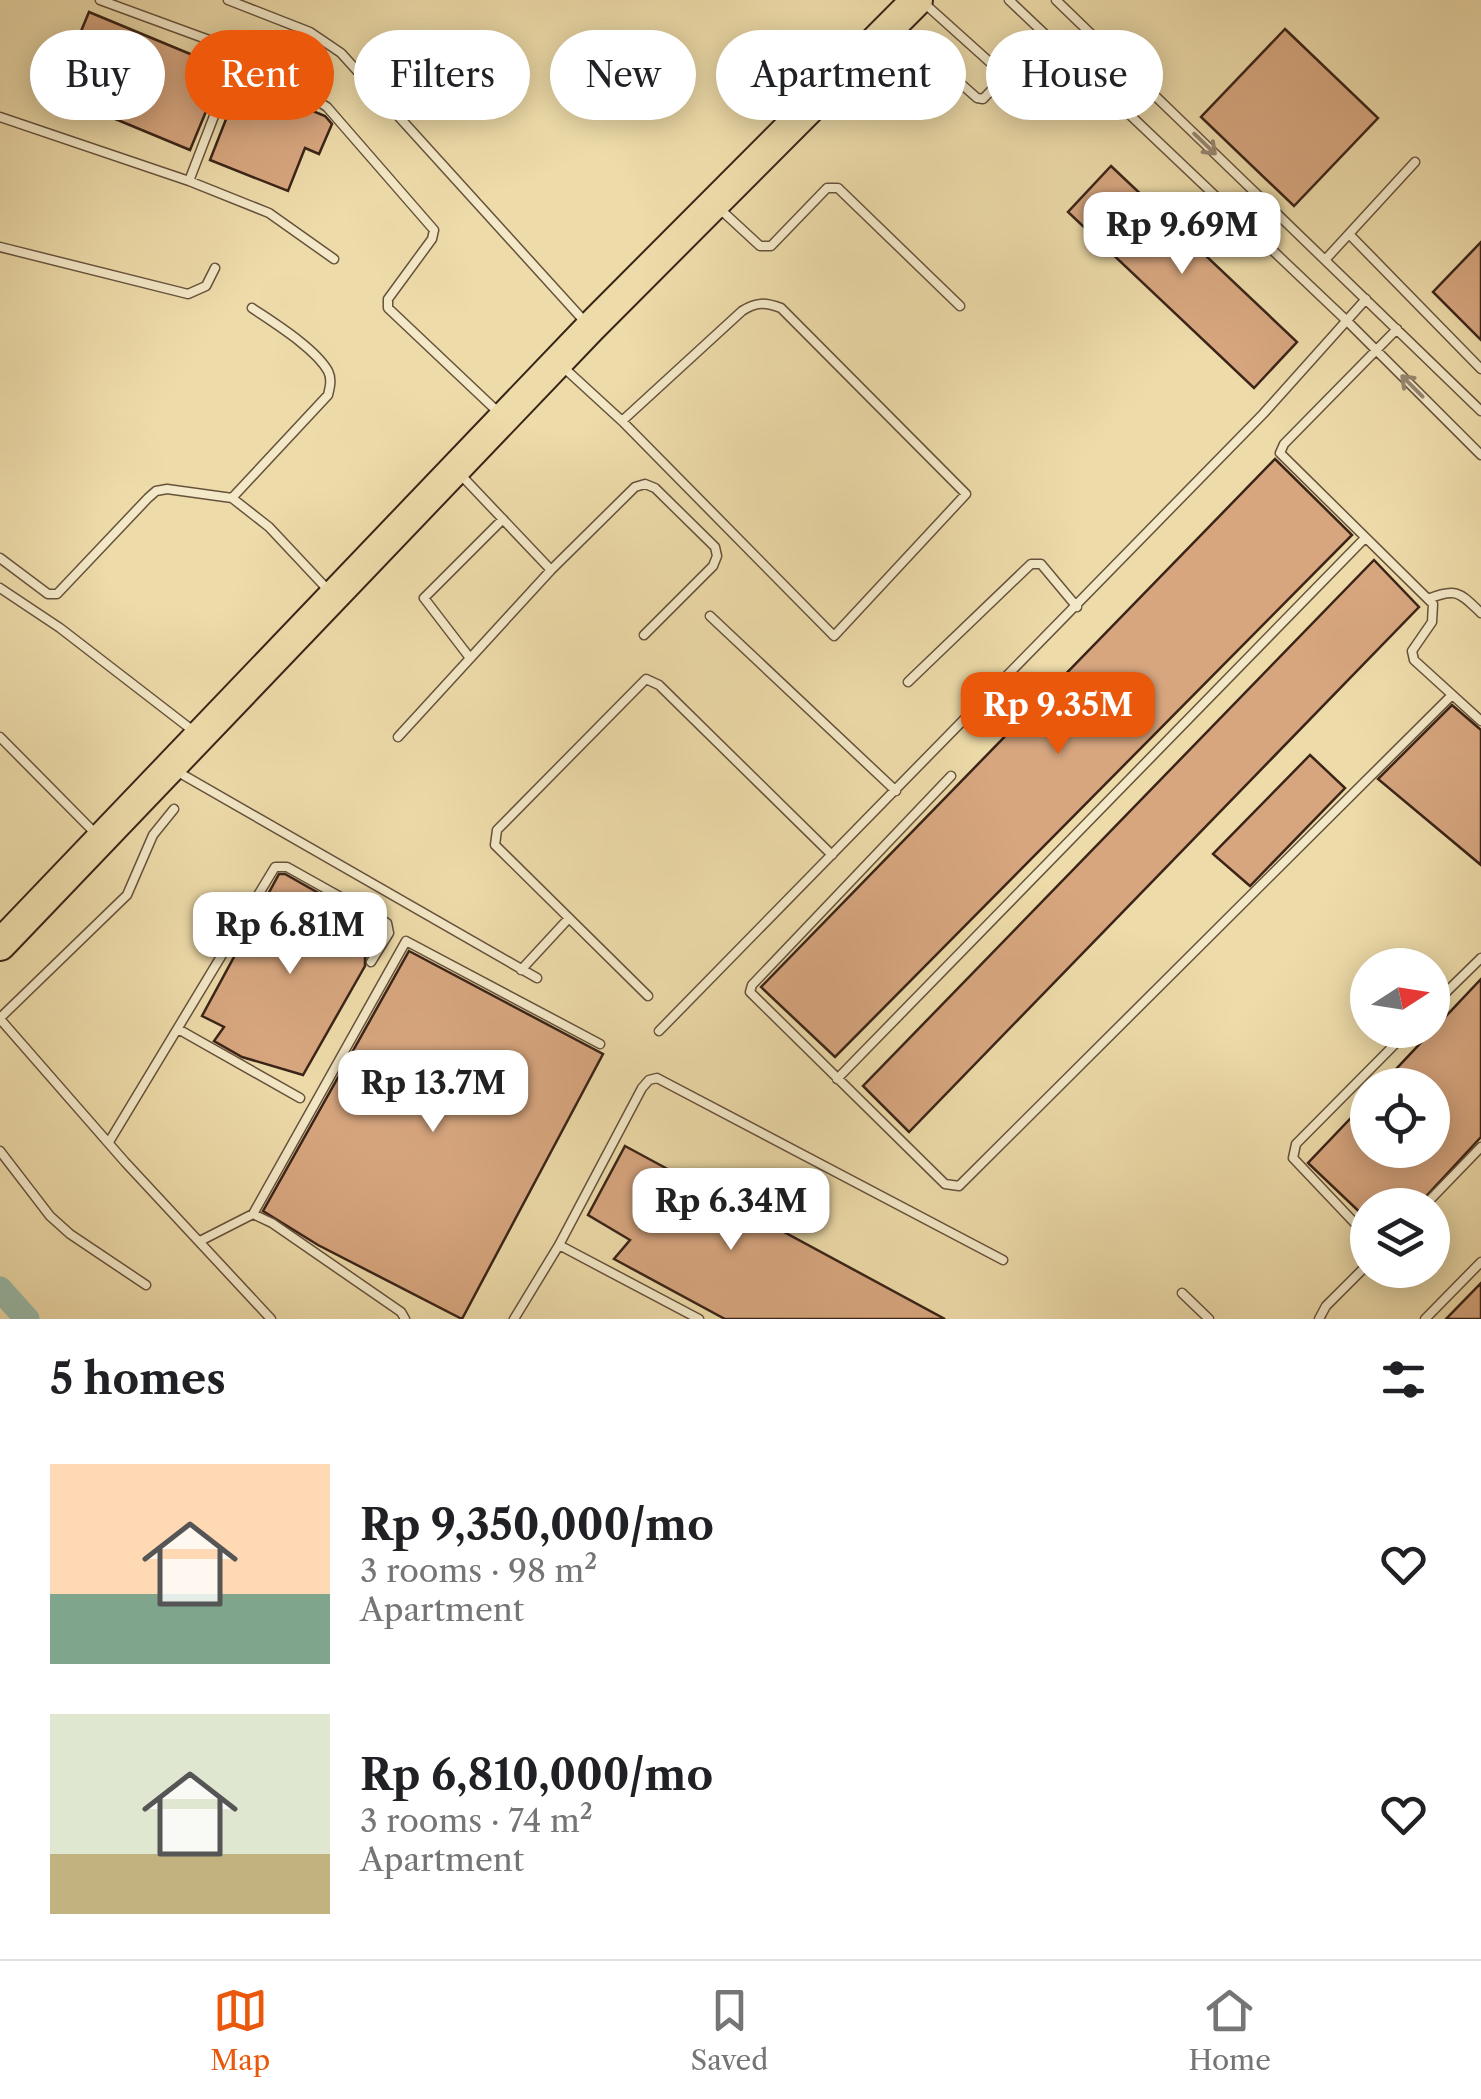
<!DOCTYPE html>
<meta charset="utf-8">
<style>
body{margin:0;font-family:"Libre Caslon Text",serif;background:#f6f6f6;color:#202124;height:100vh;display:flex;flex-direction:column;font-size:38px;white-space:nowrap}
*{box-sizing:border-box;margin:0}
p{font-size:32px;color:#757577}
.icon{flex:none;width:55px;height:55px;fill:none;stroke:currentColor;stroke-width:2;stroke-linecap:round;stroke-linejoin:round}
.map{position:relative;height:1319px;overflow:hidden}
.side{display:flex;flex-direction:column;background:#fff;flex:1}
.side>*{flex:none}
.top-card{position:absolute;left:30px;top:30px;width:1422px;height:90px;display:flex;gap:20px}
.needle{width:65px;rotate:78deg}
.tools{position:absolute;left:1350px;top:948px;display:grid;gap:20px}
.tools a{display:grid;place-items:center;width:100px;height:100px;border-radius:50%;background:#fff;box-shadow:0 5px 25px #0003;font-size:50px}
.price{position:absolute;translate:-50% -85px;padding:0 22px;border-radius:20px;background:#fff;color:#222;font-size:32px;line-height:65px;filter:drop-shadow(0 2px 5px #0008)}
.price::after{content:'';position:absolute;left:50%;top:60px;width:30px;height:22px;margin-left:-15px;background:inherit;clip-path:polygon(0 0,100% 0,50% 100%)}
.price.active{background:#ea580c;color:#fff}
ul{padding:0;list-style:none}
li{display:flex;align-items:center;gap:30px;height:250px;padding:0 50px}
li span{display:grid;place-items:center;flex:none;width:280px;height:200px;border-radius:0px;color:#555}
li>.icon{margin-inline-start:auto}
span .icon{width:120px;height:120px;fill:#fffc;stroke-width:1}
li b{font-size:42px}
h2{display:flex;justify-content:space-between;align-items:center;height:120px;padding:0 50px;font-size:42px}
.pill{padding:0 35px;border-radius:45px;background:#fff;box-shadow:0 5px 25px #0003;font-size:35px;line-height:90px}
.pill.active{background:#ea580c;color:#fff}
.dock{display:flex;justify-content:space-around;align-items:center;height:140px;border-top:2px solid #e0e0e0;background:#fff;font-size:28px;color:#757577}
.dock a{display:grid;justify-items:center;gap:5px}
.dock .active{color:#ea580c}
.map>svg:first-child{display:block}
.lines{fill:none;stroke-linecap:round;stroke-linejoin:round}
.river{stroke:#99bba9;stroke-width:25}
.building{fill:#d7a67f;stroke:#3a2418;stroke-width:2.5}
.lane-casing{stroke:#67523c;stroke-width:11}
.highway-casing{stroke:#3a2418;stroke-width:34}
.lane{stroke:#f3e8c7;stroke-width:8}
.highway{stroke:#eddba9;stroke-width:30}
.oneway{stroke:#968670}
</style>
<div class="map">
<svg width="1481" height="1319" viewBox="0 0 1481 1319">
<rect width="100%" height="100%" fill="#eddba9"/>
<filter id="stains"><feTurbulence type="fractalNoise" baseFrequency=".002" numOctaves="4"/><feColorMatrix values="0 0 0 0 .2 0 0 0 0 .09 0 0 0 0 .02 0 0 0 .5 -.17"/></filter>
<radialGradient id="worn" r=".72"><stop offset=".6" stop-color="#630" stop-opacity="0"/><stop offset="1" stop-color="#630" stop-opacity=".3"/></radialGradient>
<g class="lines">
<!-- river -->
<path class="river" d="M0,1289L27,1319"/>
</g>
<!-- building -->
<path class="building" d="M89,12L224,68L190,150L55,94Z
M1285,29L1378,118L1294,206L1201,117Z
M241,81L325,116L332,124L319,154L305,148L288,191L210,160Z
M1111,166L1297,342L1254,388L1068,212Z
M1481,242V340L1433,292Z
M1275,459L1352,535L835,1057L761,987Z
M1374,560L1419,607L909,1132L863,1086Z
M1452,705L1481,730V865L1378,779Z
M1310,755L1345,788L1250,886L1213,854Z
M279,874H285L380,928L381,932L365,958V966L303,1075L242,1057L214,1041L224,1027L202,1016Z
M409,951L603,1054L462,1319L318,1245L263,1211Z
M1481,979V1137L1418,1205H1368V1220L1308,1163L1368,1100V1150H1432V1085H1381Z
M625,1146L945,1319H725L614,1259L630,1240L588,1215Z
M1481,1283V1319H1446Z"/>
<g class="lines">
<!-- lane casing -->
<g class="lane-casing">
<path id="lane" d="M100,0L239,51L327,107L434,230L432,239L388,299V308L498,412
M228,0L310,32L341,53L586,323
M1009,0L1347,321L1481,455
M1056,0L1481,411
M898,28L977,98L983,99L1003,78V74L924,3
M0,117L189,181L269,213L334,259
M189,181L239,51
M721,210L760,246H771L827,188H838L960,306
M1349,234L1481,369
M0,247L188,294L206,286L215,268
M1325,260L1415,162
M1397,329L1284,444L1280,453L1433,604L1432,622L1412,651L1414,660L1481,721
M562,366L622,421L834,636L966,494L781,308C765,302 756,302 742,311L622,421
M232,498L328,395C330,387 332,379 328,371C315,348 274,323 252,308
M0,558L48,594H57L148,498L156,491L167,489L232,498L269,527L330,592
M551,570L635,487L645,484L655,488L715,547L717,556L713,566L644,635
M0,588L60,628L196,733
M1428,599C1457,587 1460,593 1481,613
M710,616L896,791
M470,658L424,598L503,519
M908,682L1031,564H1041L1077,607
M0,737L95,833
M398,737L551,570L459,473
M178,772L537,978
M951,776L752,985L750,992L945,1184L959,1186L1452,695
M521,970L569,918
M648,996L495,845L497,830L646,679L659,685L832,855
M1432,1006L1481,958
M0,1018L127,895L153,835L174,809
M0,1019L125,1162L271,1319
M178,1029L300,1098
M659,1031L1263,414L1366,299
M837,1079L1365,538
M109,1142L275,867H287L387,923L389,933L371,962
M0,1151L50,1216L70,1234L146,1285
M1425,1205L1481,1147
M253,1214L406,941L600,1044
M1368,1237L1293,1158L1296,1144L1409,1030
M200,1241L253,1214L272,1223L401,1312L405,1319
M559,1245L699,1319
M1182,1293L1209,1319
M514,1319L559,1245L642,1088L649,1080L657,1078L1003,1260
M1319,1319L1326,1306L1368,1264
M1425,1319L1481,1262"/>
</g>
<!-- highway casing -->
<g class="highway-casing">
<path id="highway" d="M0,945L590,328L917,0"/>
</g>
<!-- lane -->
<use href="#lane" class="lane"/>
<!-- highway -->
<use href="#highway" class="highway"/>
</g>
<!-- one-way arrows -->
<defs><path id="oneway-shaft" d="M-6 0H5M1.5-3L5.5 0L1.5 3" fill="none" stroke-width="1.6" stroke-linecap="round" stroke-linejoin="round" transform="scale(2.5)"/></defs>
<g class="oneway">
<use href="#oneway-shaft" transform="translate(1205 144) rotate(44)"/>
<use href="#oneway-shaft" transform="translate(1412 386) rotate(-135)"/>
</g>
<rect width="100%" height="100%" filter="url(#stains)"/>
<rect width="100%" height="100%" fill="url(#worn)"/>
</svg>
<div class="tools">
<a><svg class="needle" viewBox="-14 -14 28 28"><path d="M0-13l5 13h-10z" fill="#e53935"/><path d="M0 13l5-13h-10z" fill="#757577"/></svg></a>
<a><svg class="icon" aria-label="locate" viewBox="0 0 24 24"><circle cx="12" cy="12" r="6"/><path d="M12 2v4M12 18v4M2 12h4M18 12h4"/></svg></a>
<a><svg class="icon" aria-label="layers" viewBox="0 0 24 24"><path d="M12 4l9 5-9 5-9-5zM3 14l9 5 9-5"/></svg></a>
</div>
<b class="price" style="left:1182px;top:277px">Rp 9.69M</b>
<b class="price active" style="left:1058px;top:757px">Rp 9.35M</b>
<b class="price" style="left:290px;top:977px">Rp 6.81M</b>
<b class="price" style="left:433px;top:1135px">Rp 13.7M</b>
<b class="price" style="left:731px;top:1253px">Rp 6.34M</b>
<div class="top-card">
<a class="pill">Buy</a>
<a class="pill active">Rent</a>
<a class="pill">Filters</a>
<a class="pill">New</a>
<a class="pill">Apartment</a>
<a class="pill">House</a>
</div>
</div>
<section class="side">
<h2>5 homes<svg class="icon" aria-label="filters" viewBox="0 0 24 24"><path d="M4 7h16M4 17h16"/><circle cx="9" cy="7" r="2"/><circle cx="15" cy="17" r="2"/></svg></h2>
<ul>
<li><span style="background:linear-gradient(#ffd9b3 65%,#7fa58c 0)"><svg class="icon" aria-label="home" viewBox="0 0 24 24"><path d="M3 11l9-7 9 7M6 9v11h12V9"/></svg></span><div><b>Rp 9,350,000/mo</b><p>3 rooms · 98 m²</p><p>Apartment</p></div><svg class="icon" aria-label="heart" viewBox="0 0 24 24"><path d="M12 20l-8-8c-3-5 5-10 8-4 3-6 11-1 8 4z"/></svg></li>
<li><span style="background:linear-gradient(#dfe7d0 70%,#c2b280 0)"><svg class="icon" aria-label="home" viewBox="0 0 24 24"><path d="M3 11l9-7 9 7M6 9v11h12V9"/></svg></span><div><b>Rp 6,810,000/mo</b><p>3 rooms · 74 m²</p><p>Apartment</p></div><svg class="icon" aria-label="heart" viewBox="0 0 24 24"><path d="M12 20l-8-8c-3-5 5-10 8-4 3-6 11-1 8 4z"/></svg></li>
</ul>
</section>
<nav class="dock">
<a class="active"><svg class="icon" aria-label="map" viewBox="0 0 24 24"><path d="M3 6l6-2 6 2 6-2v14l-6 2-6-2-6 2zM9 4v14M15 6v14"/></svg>Map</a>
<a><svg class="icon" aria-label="saved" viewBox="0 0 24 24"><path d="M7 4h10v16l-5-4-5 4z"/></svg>Saved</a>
<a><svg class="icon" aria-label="home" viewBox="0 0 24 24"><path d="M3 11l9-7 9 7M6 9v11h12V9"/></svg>Home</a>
</nav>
